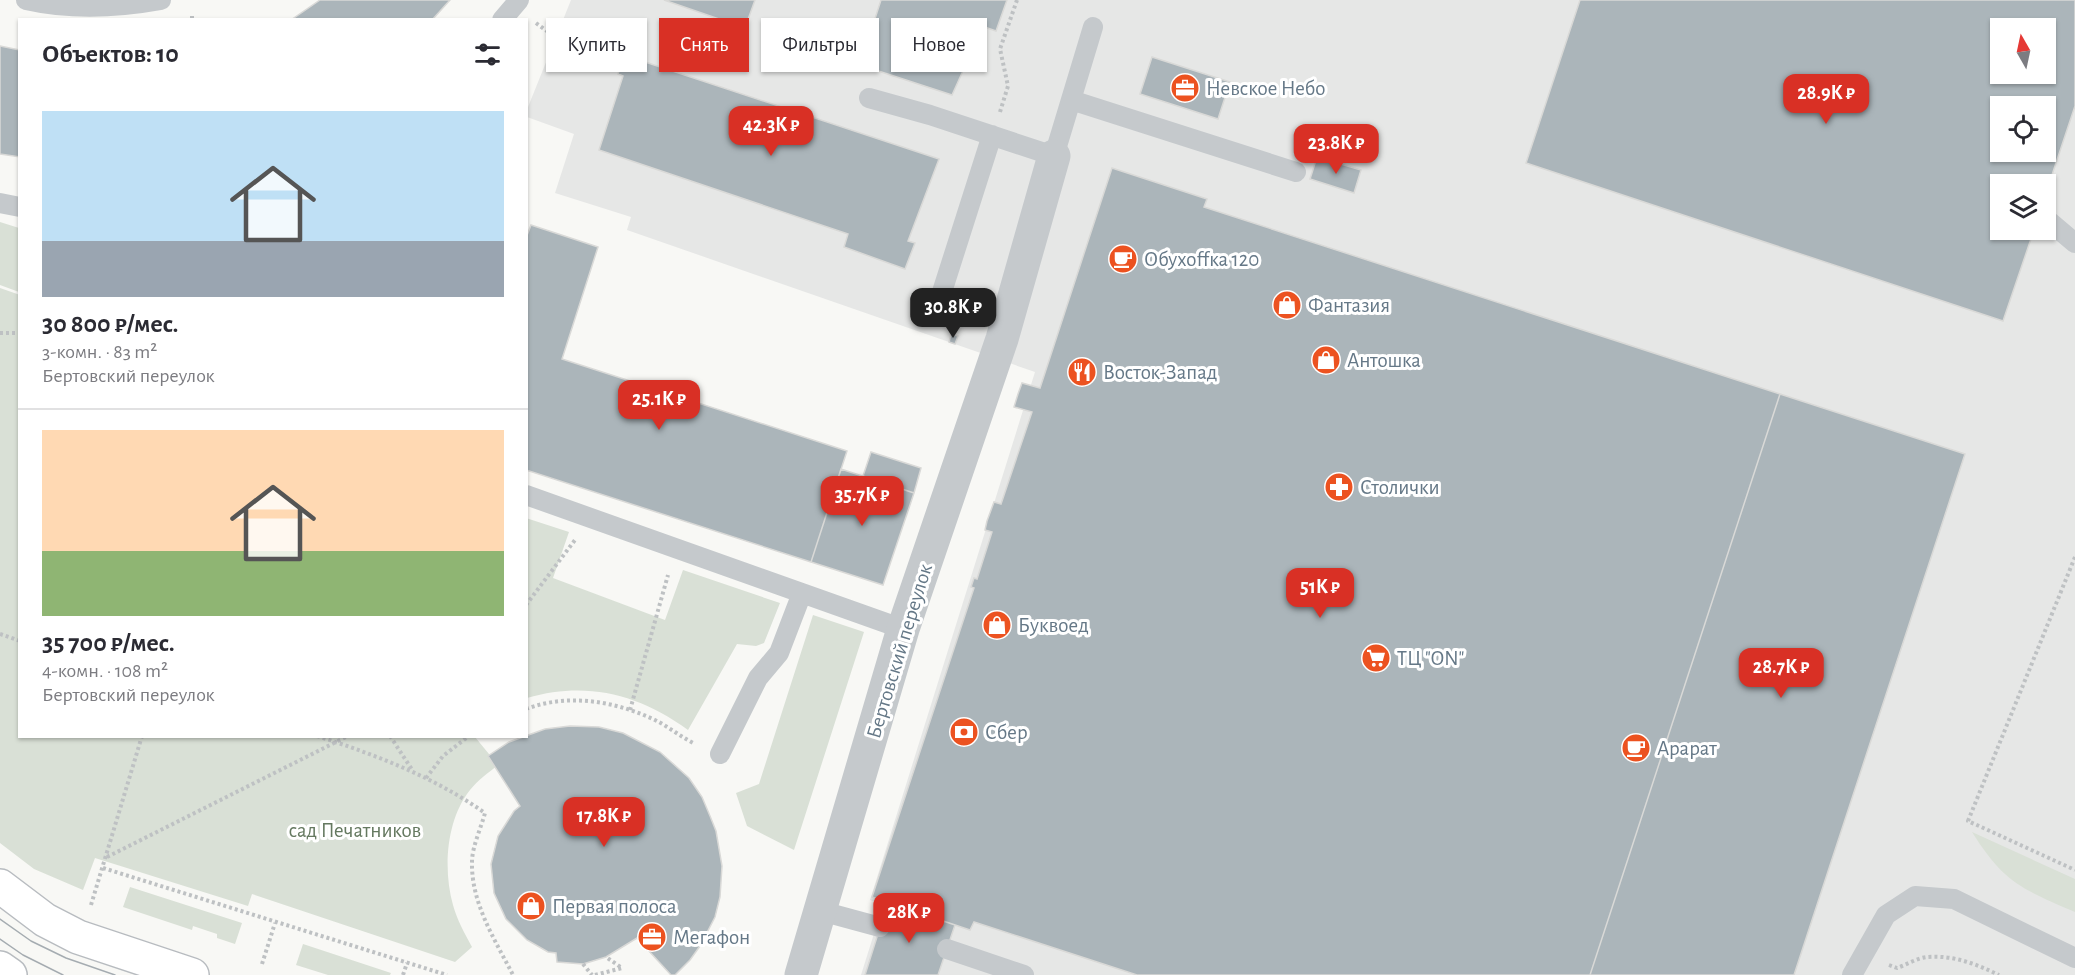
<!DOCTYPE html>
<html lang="ru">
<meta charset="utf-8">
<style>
body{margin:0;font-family:"Alegreya Sans",sans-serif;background:#f7f7f7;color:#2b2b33;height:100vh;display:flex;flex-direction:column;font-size:22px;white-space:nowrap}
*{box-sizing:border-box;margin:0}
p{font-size:20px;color:#7c7c81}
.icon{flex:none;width:33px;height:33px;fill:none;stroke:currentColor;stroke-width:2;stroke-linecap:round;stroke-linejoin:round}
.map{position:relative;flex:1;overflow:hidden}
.drawer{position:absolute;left:18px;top:18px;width:510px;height:720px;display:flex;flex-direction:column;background:#fff;border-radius:0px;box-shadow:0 2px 4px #0004}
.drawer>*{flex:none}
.top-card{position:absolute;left:546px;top:18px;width:570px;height:54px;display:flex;gap:12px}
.needle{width:39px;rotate:351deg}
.tools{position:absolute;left:1990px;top:18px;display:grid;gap:12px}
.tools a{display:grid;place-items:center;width:66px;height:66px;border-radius:0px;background:#fff;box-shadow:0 2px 4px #0004;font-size:30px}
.price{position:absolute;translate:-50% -51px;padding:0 14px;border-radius:12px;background:#d93025;color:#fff;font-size:20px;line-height:39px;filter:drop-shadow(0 2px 3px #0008)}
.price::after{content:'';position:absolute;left:50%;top:36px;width:18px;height:14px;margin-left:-9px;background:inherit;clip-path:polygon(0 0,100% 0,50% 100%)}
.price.selected{background:#222;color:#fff}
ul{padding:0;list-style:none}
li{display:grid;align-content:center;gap:12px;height:318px;padding:0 24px}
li+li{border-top:2px solid #e1e1e2}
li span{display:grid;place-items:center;height:186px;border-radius:0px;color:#555}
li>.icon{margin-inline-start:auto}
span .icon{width:108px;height:108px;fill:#fffc;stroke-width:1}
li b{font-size:26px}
h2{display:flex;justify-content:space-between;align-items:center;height:72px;padding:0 24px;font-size:26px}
.tag{padding:0 21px;border-radius:0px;background:#fff;box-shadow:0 2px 4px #0004;font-size:21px;line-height:54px}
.tag.selected{background:#d93025;color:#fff}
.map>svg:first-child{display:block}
.built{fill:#e6e7e6;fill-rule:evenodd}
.green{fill:#d9e0d6}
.building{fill:#abb5ba;stroke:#d9d9d7;stroke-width:1.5;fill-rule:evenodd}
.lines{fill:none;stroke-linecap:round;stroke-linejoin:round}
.primary-casing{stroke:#b8bcc0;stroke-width:36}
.path{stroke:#bec1c3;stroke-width:4;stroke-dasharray:3 3;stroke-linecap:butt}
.lane{stroke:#c5c9cc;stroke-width:20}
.street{stroke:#c5c9cc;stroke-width:33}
.primary{stroke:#fff;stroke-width:33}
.tram{stroke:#a5acb1;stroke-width:1.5}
.labels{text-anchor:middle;stroke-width:6;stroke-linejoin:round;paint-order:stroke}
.poi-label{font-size:21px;fill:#657887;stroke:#fff;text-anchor:start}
.street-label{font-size:21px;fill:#657887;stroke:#fff}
.park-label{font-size:21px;fill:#657960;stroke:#fff}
</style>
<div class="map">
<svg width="2075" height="975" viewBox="0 0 2075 975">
<rect width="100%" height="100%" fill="#f8f8f5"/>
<!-- built -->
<path class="built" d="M571,0H2075V975H861L883,905L870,900L1035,372L627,230L631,217L555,193L574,134L527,117L526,112ZM2001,28H2046V74H2001ZM2001,106H2046V152H2001ZM2001,184H2046V230H2001Z"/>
<!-- green -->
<path class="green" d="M0,222L19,228V292L0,285Z
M0,288L20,295V736L475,737L498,765C488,773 478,780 470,790C446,820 443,870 453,905C457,920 465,934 472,947L455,962L252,894L248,906L95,858L83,890L34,869L0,843Z
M526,518L569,532L553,578L665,620L683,570L780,603L764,643L756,646L737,644L688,730C638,694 587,681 527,698Z
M813,615L864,632L794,850L747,826L736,793L759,784Z
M1972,832L2075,879V912C2022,889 2004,883 1972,832Z
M130,887L242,923L235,944L217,938V934L193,926L192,930L123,907Z
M303,944L391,973L390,975H328L296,965Z"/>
<!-- building -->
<path class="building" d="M320,0H450L432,20H291Z
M664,0H755L745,28Z
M881,0H1007L996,31L979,25L962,73L952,95L860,65Z
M1580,0H2075V106L2046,193V184H2001V230H2034L2003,321L1526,163ZM2001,28H2046V74H2001ZM2001,106H2046V152H2001Z
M0,46L20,50V157L0,154Z
M624,55L939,159L908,241L915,243L905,269L844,247L848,234L599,150L623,76L618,74Z
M1152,57L1230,82L1218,119L1140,94Z
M1317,157L1361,170L1354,193L1310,179Z
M1112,168L1207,199L1204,207L1780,394L1590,975H1137L974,922L970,930L872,897L974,588L971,587L974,578L977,579L992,532L985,530L987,521L994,502L1001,504L1032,412L1014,407L1018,394L1022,383L1040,388Z
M531,225L598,247L562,359L847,451L811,562L526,470V238Z
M951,334L958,336L955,344L949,342Z
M1780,394L1965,454L1794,975H1590Z
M871,452L921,468L914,493L863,476Z
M841,469L914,493L883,585L811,562Z
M570,726L599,727L623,733L660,752L689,778L702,797L710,816L716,831L722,866L720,897L715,917L700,946L690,960L675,975H671L637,938L606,957L583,964L557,962L556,953L548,952L527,940L506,919L494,893L491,864L498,836L514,811L520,806L488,756L509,742L545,729Z
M888,902L955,925L938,975H865Z"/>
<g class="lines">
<!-- primary casing -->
<g class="primary-casing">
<path id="primary" d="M0,886L45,920L78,937L192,975
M0,968L10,975"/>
</g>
<!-- path -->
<path class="path" d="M192,16V20
M536,23L559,40L602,55
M1000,112L1008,86L1000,49L1017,0
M0,333H20
M2075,557L1968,821L2075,870
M526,605L575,540
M0,634L20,641
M526,709C568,693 615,701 655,720C669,727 681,737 695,744
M630,710L668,575
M317,736C376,755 434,777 485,813C481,828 472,847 472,862C471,903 495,940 513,975
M390,736L413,771
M426,778L443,756L469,736
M107,857L348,736
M103,868L447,975
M91,905L142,736
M262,964L275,923
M583,964L592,975
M1889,965L1897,968C1906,965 1917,958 1927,957C1954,955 1976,964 1999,975
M403,975L407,963
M595,975L622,968L606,957"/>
<!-- lane -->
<path class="lane" d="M26,0C70,10 117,8 161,0
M502,20L519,0
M869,98L930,115L1054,156L1093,27
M1071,100L1296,172
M0,203L20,207
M2050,222L2075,243
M934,317L992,135
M526,495L903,629
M720,754L758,678L779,653L802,593
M821,911L880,927
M947,949L1024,975
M1852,975L1886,915L1915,896L1954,899L2075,958"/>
<!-- street -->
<path class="street" d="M801,975L903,629L1002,339L1054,156"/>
<!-- primary -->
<use href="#primary" class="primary"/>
<!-- tram -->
<path class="tram" d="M0,919L31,941L66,958L115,975
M0,939L23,955L63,975"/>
</g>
<!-- icons -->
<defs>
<g id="office-disc" transform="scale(1.5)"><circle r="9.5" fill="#ec5220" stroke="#fff"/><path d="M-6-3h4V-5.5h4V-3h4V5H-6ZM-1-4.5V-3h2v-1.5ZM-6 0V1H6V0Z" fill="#fff"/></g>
<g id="cafe-disc" transform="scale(1.5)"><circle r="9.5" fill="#ec5220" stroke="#fff"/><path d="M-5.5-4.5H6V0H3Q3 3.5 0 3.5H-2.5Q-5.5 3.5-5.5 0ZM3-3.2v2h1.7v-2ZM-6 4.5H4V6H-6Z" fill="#fff"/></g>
<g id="shop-disc" transform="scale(1.5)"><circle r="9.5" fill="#ec5220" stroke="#fff"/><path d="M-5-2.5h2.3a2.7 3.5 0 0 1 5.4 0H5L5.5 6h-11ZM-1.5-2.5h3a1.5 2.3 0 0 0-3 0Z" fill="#fff"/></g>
<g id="restaurant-disc" transform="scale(1.5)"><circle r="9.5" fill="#ec5220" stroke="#fff"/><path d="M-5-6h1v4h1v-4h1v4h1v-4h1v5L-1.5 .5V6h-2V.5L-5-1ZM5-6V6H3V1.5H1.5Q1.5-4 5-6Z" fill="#fff"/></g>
<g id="pharmacy-disc" transform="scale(1.5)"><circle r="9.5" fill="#ec5220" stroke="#fff"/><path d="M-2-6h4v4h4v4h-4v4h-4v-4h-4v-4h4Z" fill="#fff"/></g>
<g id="supermarket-disc" transform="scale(1.5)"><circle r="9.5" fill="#ec5220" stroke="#fff"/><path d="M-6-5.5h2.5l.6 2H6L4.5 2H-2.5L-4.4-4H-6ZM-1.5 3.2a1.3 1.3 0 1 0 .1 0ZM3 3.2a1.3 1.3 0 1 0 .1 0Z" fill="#fff"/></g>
<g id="bank-disc" transform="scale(1.5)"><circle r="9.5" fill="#ec5220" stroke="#fff"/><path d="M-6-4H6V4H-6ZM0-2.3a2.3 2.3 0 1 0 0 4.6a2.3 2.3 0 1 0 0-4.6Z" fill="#fff"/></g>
</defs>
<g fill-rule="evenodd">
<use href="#office-disc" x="1185" y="88"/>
<use href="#cafe-disc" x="1123" y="259"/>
<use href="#shop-disc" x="1287" y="305"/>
<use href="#shop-disc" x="1326" y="360"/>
<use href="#restaurant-disc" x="1082" y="372"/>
<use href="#pharmacy-disc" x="1339" y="487"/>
<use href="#shop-disc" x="997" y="625"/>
<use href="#supermarket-disc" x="1376" y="658"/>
<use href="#bank-disc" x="964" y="732"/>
<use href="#cafe-disc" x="1636" y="748"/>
<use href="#shop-disc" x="531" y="906"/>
<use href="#office-disc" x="652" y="937"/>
</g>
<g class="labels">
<!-- poi labels -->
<g class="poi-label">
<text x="1206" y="95">Невское Небо</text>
<text x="1144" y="266">Обухоffка 120</text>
<text x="1308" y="312">Фантазия</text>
<text x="1347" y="367">Антошка</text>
<text x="1103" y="379">Восток-Запад</text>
<text x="1360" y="494">Столички</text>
<text x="1018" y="632">Буквоед</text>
<text x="1397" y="665">ТЦ "ON"</text>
<text x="985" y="739">Сбер</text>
<text x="1657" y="755">Арарат</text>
<text x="552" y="913">Первая полоса</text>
<text x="673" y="944">Мегафон</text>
</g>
<!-- street labels -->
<g class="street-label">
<text transform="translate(899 651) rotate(-73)" y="7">Бертовский переулок</text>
</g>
<!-- park labels -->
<g class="park-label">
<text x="355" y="837">сад Печатников</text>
</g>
</g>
</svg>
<div class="tools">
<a><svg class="needle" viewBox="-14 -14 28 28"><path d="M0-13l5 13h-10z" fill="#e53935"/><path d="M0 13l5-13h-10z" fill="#7c7c81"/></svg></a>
<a><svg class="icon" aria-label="locate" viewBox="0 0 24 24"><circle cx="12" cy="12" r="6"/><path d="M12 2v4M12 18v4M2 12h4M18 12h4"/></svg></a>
<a><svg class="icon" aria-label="layers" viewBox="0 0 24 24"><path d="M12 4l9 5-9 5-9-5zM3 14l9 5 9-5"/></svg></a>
</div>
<b class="price" style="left:1826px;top:125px">28.9K ₽</b>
<b class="price" style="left:771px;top:157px">42.3K ₽</b>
<b class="price" style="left:1336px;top:175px">23.8K ₽</b>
<b class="price selected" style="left:953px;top:339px">30.8K ₽</b>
<b class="price" style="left:659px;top:431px">25.1K ₽</b>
<b class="price" style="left:862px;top:527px">35.7K ₽</b>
<b class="price" style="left:1320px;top:619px">51K ₽</b>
<b class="price" style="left:1781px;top:699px">28.7K ₽</b>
<b class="price" style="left:604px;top:848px">17.8K ₽</b>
<b class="price" style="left:909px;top:944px">28K ₽</b>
<div class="top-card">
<a class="tag">Купить</a>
<a class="tag selected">Снять</a>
<a class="tag">Фильтры</a>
<a class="tag">Новое</a>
</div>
<section class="drawer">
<h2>Объектов: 10<svg class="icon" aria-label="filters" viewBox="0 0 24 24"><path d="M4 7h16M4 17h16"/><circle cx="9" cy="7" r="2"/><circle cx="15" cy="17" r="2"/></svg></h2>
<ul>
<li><span style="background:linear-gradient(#bfe0f5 70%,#9aa5b1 0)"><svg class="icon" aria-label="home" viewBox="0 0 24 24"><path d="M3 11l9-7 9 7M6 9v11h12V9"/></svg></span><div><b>30 800 ₽/мес.</b><p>3-комн. · 83 m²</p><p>Бертовский переулок</p></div></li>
<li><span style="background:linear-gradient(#ffd9b3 65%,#8fb573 0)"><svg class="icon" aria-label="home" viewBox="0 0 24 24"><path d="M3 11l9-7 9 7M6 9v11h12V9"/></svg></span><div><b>35 700 ₽/мес.</b><p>4-комн. · 108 m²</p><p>Бертовский переулок</p></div></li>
</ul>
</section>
</div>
